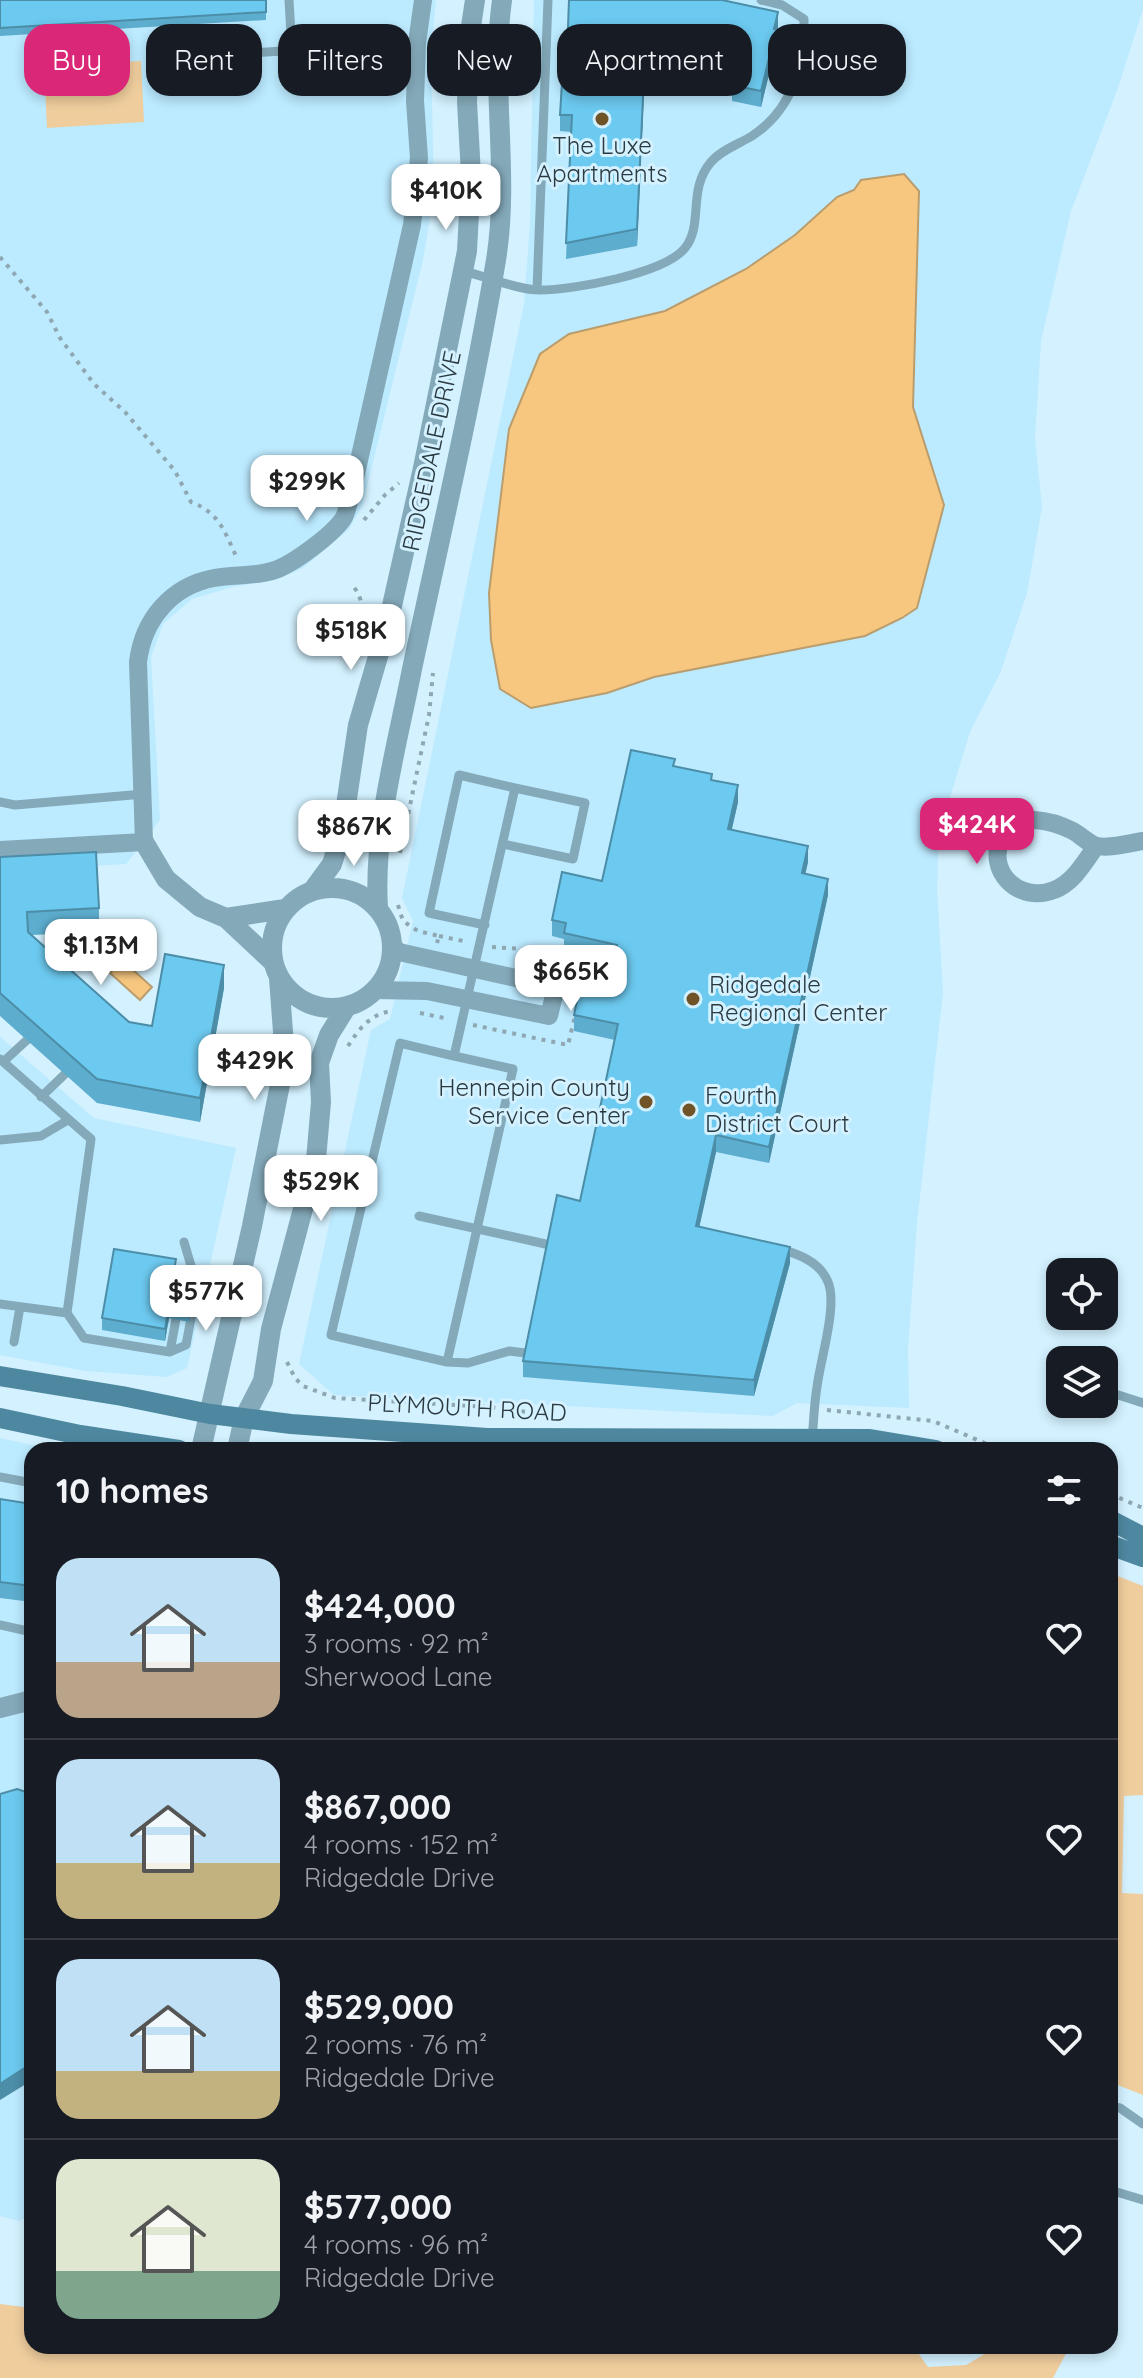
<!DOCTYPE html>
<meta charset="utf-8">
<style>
body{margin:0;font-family:Quicksand,sans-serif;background:#242831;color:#f1f3f6;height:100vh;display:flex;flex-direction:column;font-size:30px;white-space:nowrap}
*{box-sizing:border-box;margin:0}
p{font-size:26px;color:#9ea1a6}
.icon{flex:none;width:44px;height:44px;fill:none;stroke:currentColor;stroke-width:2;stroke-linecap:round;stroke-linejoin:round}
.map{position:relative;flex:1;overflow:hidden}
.panel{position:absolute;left:24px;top:1442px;width:1094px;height:912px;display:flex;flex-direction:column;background:#171b24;border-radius:24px;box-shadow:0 4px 12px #0003}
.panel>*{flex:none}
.guide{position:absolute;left:24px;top:24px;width:1096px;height:72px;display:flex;gap:16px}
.tools{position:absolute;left:1046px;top:1258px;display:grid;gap:16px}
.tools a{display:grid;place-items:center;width:72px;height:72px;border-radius:16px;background:#171b24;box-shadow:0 4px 12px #0003;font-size:40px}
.price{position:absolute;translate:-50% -68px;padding:0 18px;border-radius:16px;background:#fff;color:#222;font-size:26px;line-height:52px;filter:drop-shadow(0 2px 4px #0008)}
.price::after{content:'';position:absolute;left:50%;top:48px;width:24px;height:18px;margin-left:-12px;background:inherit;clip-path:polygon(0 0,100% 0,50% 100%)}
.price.active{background:#db2777;color:#fff}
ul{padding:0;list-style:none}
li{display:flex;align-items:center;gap:24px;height:200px;padding:0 32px}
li+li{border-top:2px solid #363941}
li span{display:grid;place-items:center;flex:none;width:224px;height:160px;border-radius:24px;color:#555}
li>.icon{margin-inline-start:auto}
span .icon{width:96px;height:96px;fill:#fffc;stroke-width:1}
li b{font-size:34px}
h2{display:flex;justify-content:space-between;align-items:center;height:96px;padding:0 32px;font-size:34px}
.chip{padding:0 28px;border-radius:24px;background:#171b24;box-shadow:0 4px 12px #0003;font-size:28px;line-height:72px}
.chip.active{background:#db2777;color:#fff}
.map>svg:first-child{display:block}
.built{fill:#bceaff}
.green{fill:#efcd9d}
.water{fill:#f7c780;stroke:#ba9d6d;stroke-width:2}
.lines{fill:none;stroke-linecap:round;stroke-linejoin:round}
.path{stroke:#8fa7b2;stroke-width:4;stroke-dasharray:4 6;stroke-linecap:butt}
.service{stroke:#84a9b9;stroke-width:9}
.minor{stroke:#84a9b9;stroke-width:18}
.tertiary{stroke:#84a9b9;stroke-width:20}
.secondary{stroke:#4e88a0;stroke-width:20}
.wall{fill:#5dadce}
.shaded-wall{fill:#4c8da7}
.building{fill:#6cc9ef;stroke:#4c8da7;stroke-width:2}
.poi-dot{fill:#705327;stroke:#d3f1ff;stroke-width:3}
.labels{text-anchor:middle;stroke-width:6;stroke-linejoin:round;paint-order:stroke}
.poi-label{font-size:24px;fill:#2b3a41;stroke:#d3f1ff;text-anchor:start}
.street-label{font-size:24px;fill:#2b3a41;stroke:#d3f1ff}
</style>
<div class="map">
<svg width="1143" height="2378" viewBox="0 0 1143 2378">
<rect width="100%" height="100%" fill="#d3f1ff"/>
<!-- built -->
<path class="built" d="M0,0H436L431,52L434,195L423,260L362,506L349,529L303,568L275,580L232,587L192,599L163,624L151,657L160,820L126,864L0,871Z
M534,0H1143V9L1118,88L1071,211L1041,341L1035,438L1042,507L1027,593L1001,671L970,732L939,833L937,890L943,992L917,1223L908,1349L909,1408L797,1403L773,1416L334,1395L299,1364L371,1030L390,1019L413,921L402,898L524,304L530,224Z
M0,1037L94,1118L236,1148L187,1368L167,1377L85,1371L0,1355Z
M0,1438L55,1450H32V2214L19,2221L0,2216Z"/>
<!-- green -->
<path class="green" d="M141,61L144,122L47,128L44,67Z
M1110,1573L1143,1586V1795L1124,1796L1122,1893L1143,1894V2095L1110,2082Z
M0,2304L32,2308V2346H913L928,2367L966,2365L983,2355L986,2346H1070L1053,2378H0Z"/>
<!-- water -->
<path class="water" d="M904,174L919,191L913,407L944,505L917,608L902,618L865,636L654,677L607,693L531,708L500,689L491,640L489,593L509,429L540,354L569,334L665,311L746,269L795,235L837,197L854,190L861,180Z
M122,960L152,987L140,1000L110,973Z"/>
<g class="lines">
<!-- path -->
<path class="path" d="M0,257L47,312L60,338L94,384L125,412L175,471L191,502C220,513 224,531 237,558
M364,520L385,495L399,483
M332,635C357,629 371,608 353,586
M400,853L429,715L433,673
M398,905L403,921L418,931L439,936L437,943
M439,936L468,942
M492,947L522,949L579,962L584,976
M420,1013L449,1019
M473,1025L568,1045L575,1016
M348,1046C359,1029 370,1014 392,1011
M287,1362L295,1378L303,1386L335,1398L489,1407L565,1417
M827,1410L933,1421L1001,1450
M1110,1494L1143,1508"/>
<!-- service -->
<path class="service" d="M289,0L292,51
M804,51L881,68
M234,54L417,43
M463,271C485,276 518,290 540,290C572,290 664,274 685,248C704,224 687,190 711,162C721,150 739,144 752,136C793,109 804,66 804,19L782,5L761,0
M537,290L548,0
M0,802L15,805L144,794
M503,844L573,859L585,803L515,788
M454,1056L513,1069L447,1362L331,1335L400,1043L454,1056C475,966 495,877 515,788L459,775L429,913L485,925
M0,1059L91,1139L67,1313L0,1304
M3,1062L27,1040
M41,1097L65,1074
M0,1140L41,1136L68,1120
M419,1216L550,1245
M778,1249C797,1253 820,1262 828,1282C838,1305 820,1361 817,1387C814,1404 814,1421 812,1438
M67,1313L84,1338L170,1352L186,1345L197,1286L184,1242
M14,1342L20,1307
M170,1352L176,1319
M447,1362L468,1363L509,1351L534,1354
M1109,1392L1143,1403
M0,1477L32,1483
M0,1625L32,1632
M1110,2106L1120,2108L1143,2124
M1110,2190L1143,2200"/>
<!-- minor -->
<path class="minor" d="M1096,846C1084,863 1073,883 1054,890C1019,904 985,871 1002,836C1014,810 1053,821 1073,831C1080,835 1087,842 1094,845C1106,850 1130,843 1143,841
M0,850L144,842L138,662C143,620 171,586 214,578C233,574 256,577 275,570C293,564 332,535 343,519C347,513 348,503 351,496L412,225L419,158L415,101L417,43L423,0
M376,990L427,991L549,1016L556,987L399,952L392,945"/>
<!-- tertiary -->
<path class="tertiary" d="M144,842L166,879L200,907L226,918L273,962
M272 948a60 60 0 1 1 120 0a60 60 0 1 1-120 0Z
M313,890L332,864L342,832L358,725L389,619L423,468L467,251L471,175L467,102L470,33L475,0
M378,908C373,830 397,746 412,669C441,533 473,397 496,260C510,174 490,86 502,0
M226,918L285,909
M201,1450L252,1226L285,1059L279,978
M237,1450L244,1418L263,1381L271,1329L316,1160L321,1102L319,1063L329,1035L347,1006
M0,1708L32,1700"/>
<!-- secondary -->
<path class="secondary" d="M0,1376L122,1396L210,1414L291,1424L487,1438L870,1439L936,1450
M0,1418L80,1435L179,1450
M1110,1520L1143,1537
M1110,1545L1143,1557"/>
</g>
<!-- wall -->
<path class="wall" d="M0,0H266V20L0,36Z
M569,0L778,30L785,49L778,68L771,66L761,107L732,101V90L645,70L637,246L566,259L571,132L560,131V115L566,82Z
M675,766L712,780L738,802L732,829L808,862L805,874L828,895L769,1163L716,1152L699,1227L790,1263L754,1396L523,1377V1361L580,1201L615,1040L574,1031V1015L610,974L613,960L564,950V939L552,936V920L602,881Z
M0,857L99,908V932L32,935L129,1022L152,1026L224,988L200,1122L97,1103L0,1016Z
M176,1272L174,1283L193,1299L189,1322L169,1318L165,1341L102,1330V1318Z
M0,1499L32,1504V1602L0,1598Z"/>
<!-- shaded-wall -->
<path class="shaded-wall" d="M778,12V28L774,46V29Z
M785,32V49L778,68V52Z
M771,50V66L761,107V91Z
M645,53V70L637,246V229Z
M738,785V802L728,845V829Z
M808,846V862L802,889V873Z
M828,879V895L769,1163V1147Z
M224,965V988L200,1122V1098Z
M716,1135V1152L696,1242V1226Z
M790,1247V1263L754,1396V1380Z
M176,1259V1272L172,1295V1283Z
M193,1286V1299L189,1322V1309Z
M169,1306V1318L165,1341V1329Z
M32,2042V2058L26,2084L0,2100V2084Z"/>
<!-- building -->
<path class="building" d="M0,0H266V12L0,28Z
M569,0H722L778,12L774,29L785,32L778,52L771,50L761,91L732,85L735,74L645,53L637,229L566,243L572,115H560L562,82H566Z
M631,750L675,759L673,766L712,774L711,780L738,785L728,829L808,846L802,873L828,879L769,1147L716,1135L696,1226L790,1247L754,1380L523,1361L557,1195L580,1201L618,1024L574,1015L584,968L610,974L617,945L564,933L566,923L552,920L562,872L602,881Z
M96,852L99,908L27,912L28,932L129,1022L152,1026L165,954L224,965L200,1098L97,1079L0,993V857Z
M114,1249L176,1259L172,1283L193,1286L189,1309L169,1306L165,1329L102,1318Z
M0,1499L32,1504V1586L0,1582Z
M17,1789L32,1794V2042L26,2067L0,2084V1794Z"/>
<!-- markers -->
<g class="poi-dot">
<circle cx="602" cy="119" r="8"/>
<circle cx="693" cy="999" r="8"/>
<circle cx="646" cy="1102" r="8"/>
<circle cx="689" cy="1110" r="8"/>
</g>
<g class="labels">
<!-- poi labels -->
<g class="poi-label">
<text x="602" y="154" text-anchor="middle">The Luxe<tspan x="602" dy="28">Apartments</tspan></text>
<text x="709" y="993">Ridgedale<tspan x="709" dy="28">Regional Center</tspan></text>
<text x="630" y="1096" text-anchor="end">Hennepin County<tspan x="630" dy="28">Service Center</tspan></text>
<text x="705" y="1104">Fourth<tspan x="705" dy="28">District Court</tspan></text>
</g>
<!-- street labels -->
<g class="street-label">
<text transform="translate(432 451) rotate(-78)" y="8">RIDGEDALE DRIVE</text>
<text transform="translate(467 1408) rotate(3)" y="8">PLYMOUTH ROAD</text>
</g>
</g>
</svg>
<div class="tools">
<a><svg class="icon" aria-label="locate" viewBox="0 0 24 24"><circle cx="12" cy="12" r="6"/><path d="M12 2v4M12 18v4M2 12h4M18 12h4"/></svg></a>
<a><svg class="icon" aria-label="layers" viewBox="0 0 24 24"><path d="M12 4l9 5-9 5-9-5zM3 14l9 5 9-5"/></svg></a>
</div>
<b class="price" style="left:446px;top:232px">$410K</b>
<b class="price" style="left:307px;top:523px">$299K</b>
<b class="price" style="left:351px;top:672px">$518K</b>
<b class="price active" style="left:977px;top:866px">$424K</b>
<b class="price" style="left:354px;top:868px">$867K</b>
<b class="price" style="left:101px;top:987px">$1.13M</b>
<b class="price" style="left:571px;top:1013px">$665K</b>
<b class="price" style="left:255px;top:1102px">$429K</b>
<b class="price" style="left:321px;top:1223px">$529K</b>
<b class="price" style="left:206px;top:1333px">$577K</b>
<div class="guide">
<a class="chip active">Buy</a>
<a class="chip">Rent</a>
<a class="chip">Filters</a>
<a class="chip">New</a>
<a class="chip">Apartment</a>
<a class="chip">House</a>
</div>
<section class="panel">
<h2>10 homes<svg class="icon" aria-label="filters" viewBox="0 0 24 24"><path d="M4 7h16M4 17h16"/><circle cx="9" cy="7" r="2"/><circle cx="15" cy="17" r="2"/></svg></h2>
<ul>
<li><span style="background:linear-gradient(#bfe0f5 65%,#b9a48a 0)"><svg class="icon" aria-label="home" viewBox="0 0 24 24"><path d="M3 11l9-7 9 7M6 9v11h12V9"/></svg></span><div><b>$424,000</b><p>3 rooms · 92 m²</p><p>Sherwood Lane</p></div><svg class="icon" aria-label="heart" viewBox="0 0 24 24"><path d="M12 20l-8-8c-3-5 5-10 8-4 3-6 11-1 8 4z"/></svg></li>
<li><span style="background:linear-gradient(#bfe0f5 65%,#c2b280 0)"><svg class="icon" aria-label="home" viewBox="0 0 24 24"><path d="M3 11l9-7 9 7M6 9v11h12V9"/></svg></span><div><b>$867,000</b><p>4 rooms · 152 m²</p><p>Ridgedale Drive</p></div><svg class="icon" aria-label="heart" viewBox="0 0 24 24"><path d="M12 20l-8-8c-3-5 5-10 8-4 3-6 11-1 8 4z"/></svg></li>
<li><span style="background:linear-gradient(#bfe0f5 70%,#c2b280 0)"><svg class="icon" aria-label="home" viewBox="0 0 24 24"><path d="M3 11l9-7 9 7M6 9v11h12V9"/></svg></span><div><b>$529,000</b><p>2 rooms · 76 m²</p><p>Ridgedale Drive</p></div><svg class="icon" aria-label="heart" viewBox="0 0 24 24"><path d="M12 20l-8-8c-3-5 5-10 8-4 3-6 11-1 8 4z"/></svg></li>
<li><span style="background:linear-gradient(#dfe7d0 70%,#7fa58c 0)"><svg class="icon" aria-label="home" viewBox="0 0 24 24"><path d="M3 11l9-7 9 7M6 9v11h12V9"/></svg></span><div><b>$577,000</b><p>4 rooms · 96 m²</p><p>Ridgedale Drive</p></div><svg class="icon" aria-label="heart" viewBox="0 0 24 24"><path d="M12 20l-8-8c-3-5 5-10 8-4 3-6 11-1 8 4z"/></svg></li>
</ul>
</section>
</div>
